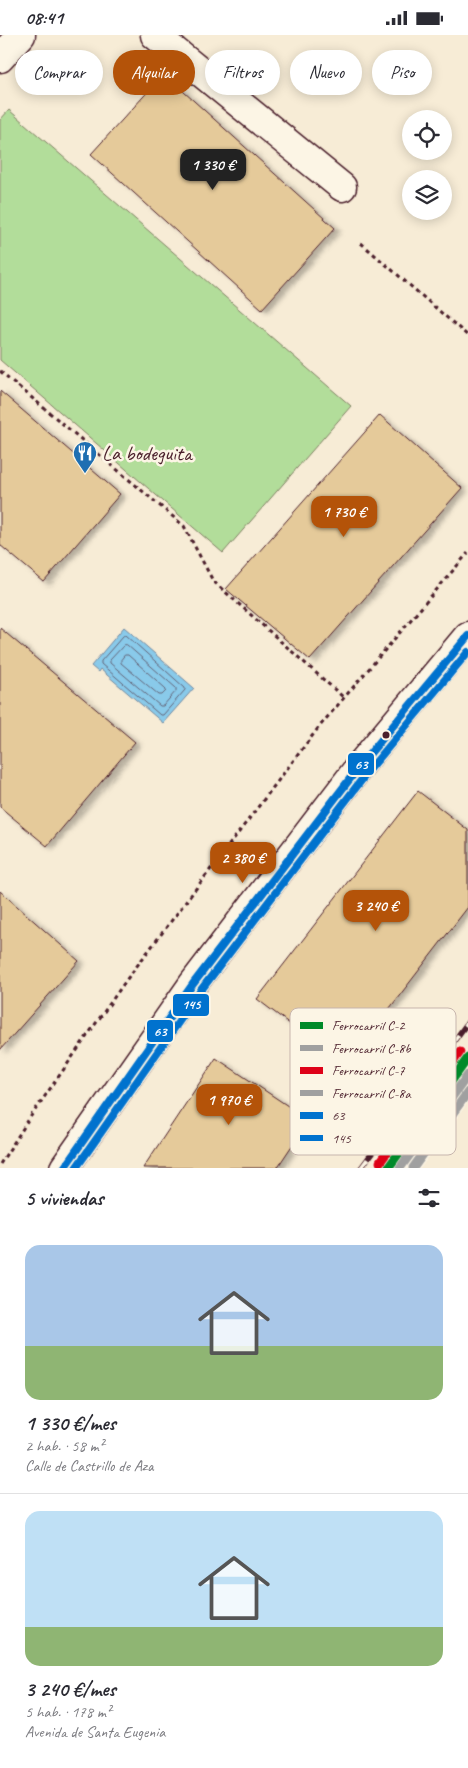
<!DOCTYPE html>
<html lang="es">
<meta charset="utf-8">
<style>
body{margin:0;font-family:Caveat,sans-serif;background:#f2f2f3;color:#2b2b33;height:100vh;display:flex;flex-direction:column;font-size:19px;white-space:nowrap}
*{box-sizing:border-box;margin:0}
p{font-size:16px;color:#7c7c81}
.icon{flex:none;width:28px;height:28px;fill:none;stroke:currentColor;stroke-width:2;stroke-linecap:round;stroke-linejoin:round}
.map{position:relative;height:1133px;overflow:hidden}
.sheet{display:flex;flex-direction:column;background:#fff;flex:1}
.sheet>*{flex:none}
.hud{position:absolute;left:15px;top:15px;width:439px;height:45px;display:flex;gap:10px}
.fabs{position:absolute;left:402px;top:75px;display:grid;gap:10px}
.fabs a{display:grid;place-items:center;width:50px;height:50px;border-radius:50%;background:#fff;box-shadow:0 2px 12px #0003;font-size:25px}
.price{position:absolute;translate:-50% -42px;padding:0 11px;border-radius:10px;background:#b45309;color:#fff;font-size:16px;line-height:32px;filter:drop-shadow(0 1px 2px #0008)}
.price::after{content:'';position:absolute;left:50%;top:30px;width:15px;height:11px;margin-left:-8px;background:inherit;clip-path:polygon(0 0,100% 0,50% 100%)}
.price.selected{background:#222;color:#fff}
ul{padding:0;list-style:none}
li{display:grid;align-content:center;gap:10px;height:265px;padding:0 25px}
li+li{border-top:1px solid #e1e1e2}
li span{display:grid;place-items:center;height:155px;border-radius:15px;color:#555}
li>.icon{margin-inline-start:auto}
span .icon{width:90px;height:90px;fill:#fffc;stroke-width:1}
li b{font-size:21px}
h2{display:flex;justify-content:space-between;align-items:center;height:60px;padding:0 25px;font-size:21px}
.chip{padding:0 18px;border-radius:22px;background:#fff;box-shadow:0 2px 12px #0003;font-size:18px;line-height:45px}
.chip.selected{background:#b45309;color:#fff}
.status{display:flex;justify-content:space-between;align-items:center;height:35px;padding:0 25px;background:#fff;direction:ltr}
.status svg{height:14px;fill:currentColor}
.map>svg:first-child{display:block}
.green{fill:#b2dd9a;stroke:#7e7e62}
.water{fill:#89caea;stroke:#70869e}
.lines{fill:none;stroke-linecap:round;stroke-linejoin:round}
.shore{stroke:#636377;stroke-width:1}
.building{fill:#e5ca9a;stroke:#4a1f2b;filter:url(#shadow)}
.minor-casing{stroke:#4a1f2b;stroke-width:31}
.path{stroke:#4a1f2b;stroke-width:3;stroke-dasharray:4 4;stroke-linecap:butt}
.minor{stroke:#fcf5e5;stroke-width:28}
.rail-casing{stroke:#4a1f2b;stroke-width:5.5}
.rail{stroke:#fcf5e5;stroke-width:4;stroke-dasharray:11;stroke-linecap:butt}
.bus-1-casing{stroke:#fcf5e5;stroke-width:11}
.bus-2-casing{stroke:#fcf5e5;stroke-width:11}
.bus-1{stroke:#0072ce;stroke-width:8}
.bus-2{stroke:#0072ce;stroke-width:8}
.rail-1-casing{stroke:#fcf5e5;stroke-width:12}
.rail-2-casing{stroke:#fcf5e5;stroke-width:12}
.rail-3-casing{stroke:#fcf5e5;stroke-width:12}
.rail-4-casing{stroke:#fcf5e5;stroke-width:12}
.rail-1{stroke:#008a29;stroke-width:9}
.rail-2{stroke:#a0a0a0;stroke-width:9}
.rail-3{stroke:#de0118;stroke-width:9}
.rail-4{stroke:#a0a0a0;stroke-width:9}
.bus-dot{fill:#4a1f2b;stroke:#fcf5e5;stroke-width:2}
.labels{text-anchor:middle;stroke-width:5;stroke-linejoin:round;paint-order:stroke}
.poi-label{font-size:21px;fill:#4a1f2b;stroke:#fcf5e5;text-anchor:start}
.key{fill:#fcf5e5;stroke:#c7b5ad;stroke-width:1}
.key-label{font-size:14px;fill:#4a1f2b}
.line-badge{stroke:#fcf5e5;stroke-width:2}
.badge-label{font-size:14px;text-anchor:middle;font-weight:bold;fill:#fff}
</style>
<div class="status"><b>08:41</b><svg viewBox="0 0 49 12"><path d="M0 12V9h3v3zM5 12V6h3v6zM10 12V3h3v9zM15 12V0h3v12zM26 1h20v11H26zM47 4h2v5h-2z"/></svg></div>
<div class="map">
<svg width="468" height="1133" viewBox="0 0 468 1133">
<defs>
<filter id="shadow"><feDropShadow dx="5.5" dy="3" stdDeviation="2.5" flood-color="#0004"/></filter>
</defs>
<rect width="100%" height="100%" fill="#f7ecd6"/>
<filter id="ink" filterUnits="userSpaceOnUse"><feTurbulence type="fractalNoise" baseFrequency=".02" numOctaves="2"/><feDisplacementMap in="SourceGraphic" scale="10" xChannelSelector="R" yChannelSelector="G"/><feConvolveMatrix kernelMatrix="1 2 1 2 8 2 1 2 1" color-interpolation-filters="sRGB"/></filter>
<g filter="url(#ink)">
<!-- green -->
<path class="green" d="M9,75L351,371L223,518L0,325V85Z"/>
<!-- water -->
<path class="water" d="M124,592L194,653L163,688L100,634L98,637L91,631Z"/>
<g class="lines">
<!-- shore -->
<path class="shore" d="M126,600L185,653V655L163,680H160L101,629V626L123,601Z
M127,610L176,653V656L163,671H160L110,628V625L124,610Z
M125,620H128L165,653L166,656L162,660H159L121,628V625Z"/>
</g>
<!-- building -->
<path class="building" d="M164,39L335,193L262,274L91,119Z
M0,356L120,459L44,547L0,510Z
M380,380L462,453L310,625L226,554Z
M0,593L135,707L47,811L0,772Z
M418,756L468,795V872L345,1031L257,964Z
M0,856L79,926L0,1015Z
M216,1023L309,1085L277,1133H143Z"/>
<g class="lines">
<!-- minor casing -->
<g class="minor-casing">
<path id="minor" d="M155,0L342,152
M0,23L21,0
M64,1133L193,949L362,728L468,601"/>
</g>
<!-- path -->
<path class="path" d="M361,208L468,301
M0,336L184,491L213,546L343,662
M0,1129L31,1081L127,944L319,692L468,518"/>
<!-- minor -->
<use href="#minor" class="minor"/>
<!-- rail casing -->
<g class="rail-casing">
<path id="rail" d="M361,1133L468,987"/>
</g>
<!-- rail -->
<use href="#rail" class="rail"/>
<!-- bus-1 casing -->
<g class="bus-1-casing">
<path id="bus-1" d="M64,1133L193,949L362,728L468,601"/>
</g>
<!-- bus-2 casing -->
<g class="bus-2-casing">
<path id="bus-2" d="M76,1133L201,955L370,734L468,617"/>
</g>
<!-- bus-1 -->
<use href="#bus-1" class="bus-1"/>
<!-- bus-2 -->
<use href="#bus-2" class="bus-2"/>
<!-- rail-1 casing -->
<g class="rail-1-casing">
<path id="rail-1" d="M388,1133L468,1023"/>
</g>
<!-- rail-2 casing -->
<g class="rail-2-casing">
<path id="rail-2" d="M400,1133L468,1040"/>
</g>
<!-- rail-3 casing -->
<g class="rail-3-casing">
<path id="rail-3" d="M380,1127L460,1017"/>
</g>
<!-- rail-4 casing -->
<g class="rail-4-casing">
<path id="rail-4" d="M413,1133L468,1057"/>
</g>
<!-- rail-1 -->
<use href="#rail-1" class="rail-1"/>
<!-- rail-2 -->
<use href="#rail-2" class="rail-2"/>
<!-- rail-3 -->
<use href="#rail-3" class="rail-3"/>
<!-- rail-4 -->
<use href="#rail-4" class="rail-4"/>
</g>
</g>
<!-- icons -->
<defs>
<g id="restaurant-pin" transform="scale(1.25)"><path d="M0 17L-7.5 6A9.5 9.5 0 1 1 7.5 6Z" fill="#1f6fb2" stroke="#fcf5e5"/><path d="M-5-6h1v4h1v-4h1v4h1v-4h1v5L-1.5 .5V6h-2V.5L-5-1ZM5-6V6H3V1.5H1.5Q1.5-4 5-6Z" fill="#fff"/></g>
</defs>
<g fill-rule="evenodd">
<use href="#restaurant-pin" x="85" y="418"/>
</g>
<!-- markers -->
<circle class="bus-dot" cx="386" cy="700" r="4.5"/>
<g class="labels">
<!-- poi labels -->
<g class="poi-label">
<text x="102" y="425">La bodeguita</text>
</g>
</g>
<!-- legend -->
<rect x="290" y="973" width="166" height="147" rx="8" class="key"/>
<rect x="300" y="987" width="23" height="7" fill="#008a29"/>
<rect x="300" y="1010" width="23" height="6" fill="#a0a0a0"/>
<rect x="300" y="1032" width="23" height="7" fill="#de0118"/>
<rect x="300" y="1055" width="23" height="6" fill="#a0a0a0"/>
<rect x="300" y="1077" width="23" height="7" fill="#0072ce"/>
<rect x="300" y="1100" width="23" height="6" fill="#0072ce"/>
<g class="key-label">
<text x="332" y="995">Ferrocarril C-2</text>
<text x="332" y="1018">Ferrocarril C-8b</text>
<text x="332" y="1040">Ferrocarril C-7</text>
<text x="332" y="1063">Ferrocarril C-8a</text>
<text x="332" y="1085">63</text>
<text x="332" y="1108">145</text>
</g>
<g class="line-badge">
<rect x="347" y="717" width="28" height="24" rx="5" fill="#0072ce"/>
<rect x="172" y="958" width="38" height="24" rx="5" fill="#0072ce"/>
<rect x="146" y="984" width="28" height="24" rx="5" fill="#0072ce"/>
</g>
<g class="badge-label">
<text x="361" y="734">63</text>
<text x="191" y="974">145</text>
<text x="160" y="1001">63</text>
</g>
</svg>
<div class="fabs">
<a><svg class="icon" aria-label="locate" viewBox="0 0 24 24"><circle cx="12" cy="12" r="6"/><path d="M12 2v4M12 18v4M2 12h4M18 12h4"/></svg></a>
<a><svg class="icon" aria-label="layers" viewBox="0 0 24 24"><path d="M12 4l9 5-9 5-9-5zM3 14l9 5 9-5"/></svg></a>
</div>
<b class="price selected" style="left:213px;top:156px">1 330 €</b>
<b class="price" style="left:344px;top:503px">1 730 €</b>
<b class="price" style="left:243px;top:849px">2 380 €</b>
<b class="price" style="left:376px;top:897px">3 240 €</b>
<b class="price" style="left:229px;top:1091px">1 970 €</b>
<div class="hud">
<a class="chip">Comprar</a>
<a class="chip selected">Alquilar</a>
<a class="chip">Filtros</a>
<a class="chip">Nuevo</a>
<a class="chip">Piso</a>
</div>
</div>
<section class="sheet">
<h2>5 viviendas<svg class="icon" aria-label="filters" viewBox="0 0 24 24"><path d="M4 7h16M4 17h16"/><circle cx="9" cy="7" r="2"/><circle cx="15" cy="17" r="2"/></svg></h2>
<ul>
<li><span style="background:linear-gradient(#a9c7e8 65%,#8fb573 0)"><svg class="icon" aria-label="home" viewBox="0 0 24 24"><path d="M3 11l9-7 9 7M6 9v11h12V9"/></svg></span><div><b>1 330 €/mes</b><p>2 hab. · 58 m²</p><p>Calle de Castrillo de Aza</p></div></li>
<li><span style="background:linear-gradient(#bfe0f5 75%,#8fb573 0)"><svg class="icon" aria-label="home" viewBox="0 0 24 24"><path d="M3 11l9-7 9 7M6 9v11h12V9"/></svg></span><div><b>3 240 €/mes</b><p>5 hab. · 178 m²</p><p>Avenida de Santa Eugenia</p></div></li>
</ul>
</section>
